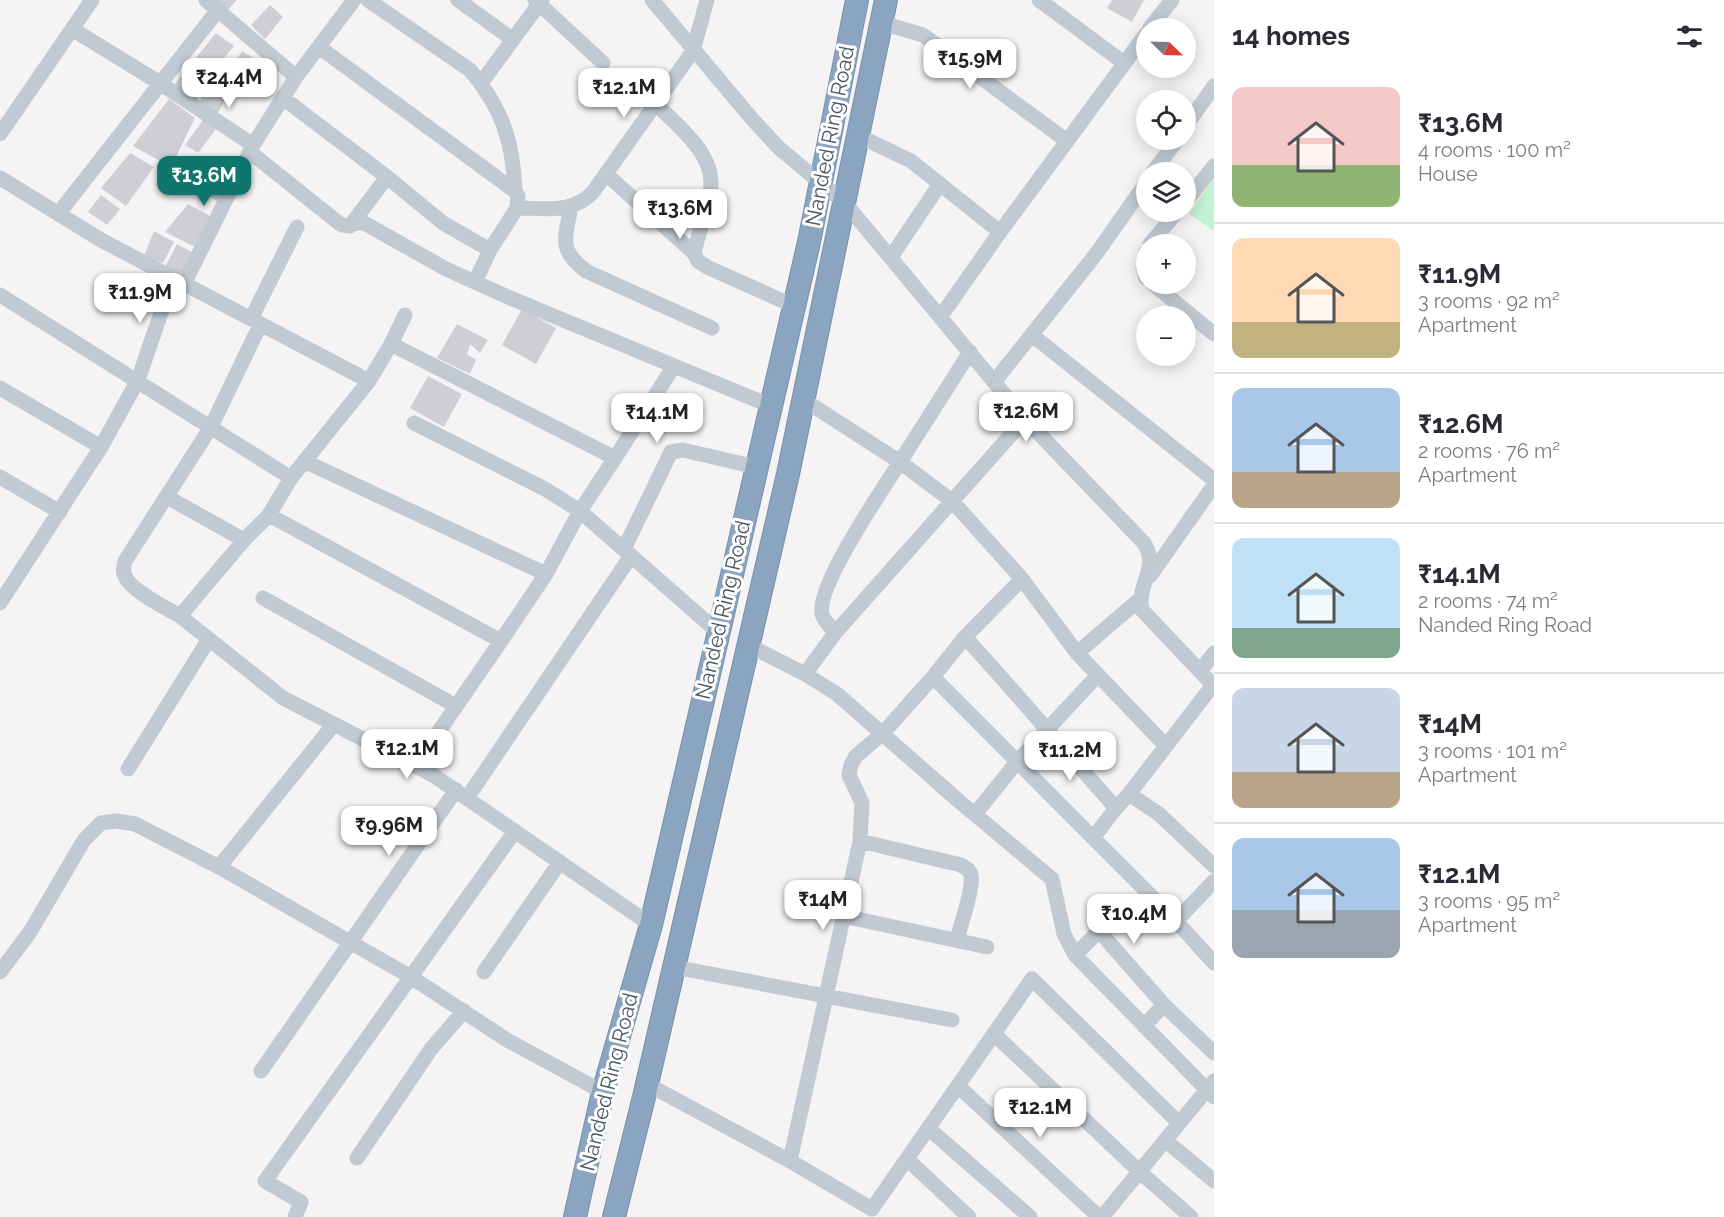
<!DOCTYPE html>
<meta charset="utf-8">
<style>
body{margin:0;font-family:Raleway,sans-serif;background:#f2f2f3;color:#2b2b33;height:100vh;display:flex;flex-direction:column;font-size:22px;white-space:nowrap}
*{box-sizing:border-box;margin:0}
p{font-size:20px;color:#7c7c81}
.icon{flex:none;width:33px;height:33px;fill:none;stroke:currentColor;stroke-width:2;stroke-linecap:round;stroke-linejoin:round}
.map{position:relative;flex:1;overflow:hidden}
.sheet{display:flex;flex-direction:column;background:#fff;width:510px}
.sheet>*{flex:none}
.needle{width:39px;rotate:113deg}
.fabs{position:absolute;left:1136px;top:18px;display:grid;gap:12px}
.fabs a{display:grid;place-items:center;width:60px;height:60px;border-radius:50%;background:#fff;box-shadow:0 3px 15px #0003;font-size:30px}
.price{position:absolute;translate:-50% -51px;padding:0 14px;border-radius:12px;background:#fff;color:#222;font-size:20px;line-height:39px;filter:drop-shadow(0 2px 3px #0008)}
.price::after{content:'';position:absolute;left:50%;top:36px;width:18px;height:14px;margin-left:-9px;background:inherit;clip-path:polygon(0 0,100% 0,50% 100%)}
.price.on{background:#0f766e;color:#fff}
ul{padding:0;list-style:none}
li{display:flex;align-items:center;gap:18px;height:150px;padding:0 18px}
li+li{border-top:2px solid #e1e1e2}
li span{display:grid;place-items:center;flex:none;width:168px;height:120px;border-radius:12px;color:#555}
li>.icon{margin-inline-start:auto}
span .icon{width:72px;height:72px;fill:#fffc;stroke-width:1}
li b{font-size:26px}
h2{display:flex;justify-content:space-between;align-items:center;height:72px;padding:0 18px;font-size:26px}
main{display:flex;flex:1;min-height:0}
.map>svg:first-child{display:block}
.green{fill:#c3f1d5}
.building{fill:#cdcfd5}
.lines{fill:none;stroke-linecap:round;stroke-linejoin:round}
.highway-casing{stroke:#7690ad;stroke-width:24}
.minor{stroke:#c1cad2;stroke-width:15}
.highway{stroke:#8ba5c1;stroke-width:22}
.labels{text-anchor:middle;stroke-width:6;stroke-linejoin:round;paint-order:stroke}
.street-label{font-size:21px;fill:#4a5661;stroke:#fff}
</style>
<main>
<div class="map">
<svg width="1214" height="1217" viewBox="0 0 1214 1217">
<rect width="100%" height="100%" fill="#f5f3f3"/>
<!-- green -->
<path class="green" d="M1214,177V231L1189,214Z"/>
<!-- building -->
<path class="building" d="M217,0H237L228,10Z
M1112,0H1144L1132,22L1107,8Z
M270,5L283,17L265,39L251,25Z
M216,33L234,46L213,71L196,58Z
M242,51L252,57L235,82L226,76Z
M186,70L205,82L197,99L175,84Z
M214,74L233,85L217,115L199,103Z
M169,99L195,118L171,167L133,146Z
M203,120L216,129L198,153L185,145Z
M130,153L154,167L126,206L101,188Z
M215,166L231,175L226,185L210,175Z
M206,177L226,190L219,202L199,190Z
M101,195L120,209L107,225L88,212Z
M188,204L212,217L197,248L165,232Z
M154,231L174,242L163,263L144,256Z
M177,244L195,254L184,277L164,269Z
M522,309L556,328L536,364L502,345Z
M457,324L488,340L480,353L470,344L467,354L476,360L470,374L437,358Z
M428,376L462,394L444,427L410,408Z"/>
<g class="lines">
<!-- highway casing -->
<g class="highway-casing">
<path id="highway" d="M575,1217L603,1092L651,925L809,242L857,0
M614,1217L644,1097L788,474L886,0"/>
</g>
<!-- minor -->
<path class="minor" d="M368,0L470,70C502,108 513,141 515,191
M458,0L512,39
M535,0L603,63
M652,0L753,120L779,148L845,203L1025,419L1144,543C1160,569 1136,584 1142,610L1214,686
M1039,0L1124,63
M882,23L923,35L1067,141
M1150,28L1172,0
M72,29L160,83L253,145L296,77L206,0
M319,47L515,191L518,196L517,208L490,250L475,282
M296,77L354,0
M481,83L542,0
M283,98L387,177L443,223L490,250
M655,103C680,129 718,155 710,194C707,214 698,233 694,253L698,261L707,267L794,306
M1185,127L1214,86
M0,134L92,0
M859,136L911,161L1000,232
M250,152L340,224C349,229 356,220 366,224L446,269L510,298L771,406
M1153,172L1177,140
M606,174L694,253
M0,178L101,240L369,381L391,344L405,315
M1185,202L1214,166
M571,207C565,238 558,250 586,271L712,328
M517,208C545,208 573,214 593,192L693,51L707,0
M58,214L218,10
M350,226L387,177
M1150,244L1177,212
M1146,252L1143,268L1146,278
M891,257L940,184
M184,284L253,145
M1153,284L1214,334
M0,295L291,478
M941,316L1000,232L1146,34
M251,319L297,227
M260,325L211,427L125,561C124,567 122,571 125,576C130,590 166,608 180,616L244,540L269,515L291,478L369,381
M1032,335L1214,480
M391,344L615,458L580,511L718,632
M970,352L900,462L952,501L1022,579L1077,653L1140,599
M994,382L1096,254L1146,183
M0,388L101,447
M804,400L900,462C883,489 816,586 822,614C823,620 831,627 835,633
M615,458L674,366
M304,461L546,574
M0,477L60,512
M167,497L244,540
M269,515L501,641L546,574L580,511L545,489L414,423
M624,549L671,452L683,450L756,467
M1150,576L1214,485
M263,598L456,706
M0,603L101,447L138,380L173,278
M180,616L283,698L433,775L651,925
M965,637C1016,693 1065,751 1116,808L1129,794L1159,814L1214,866
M748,645L805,674L837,694L960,802L1052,879L1064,934L1075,955L1099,931L1164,1005L1214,1053
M1077,653L1166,746
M1200,671L1214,653
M805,674L835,633L1025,419
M933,677L1176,921L1214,881
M415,766L501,641
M128,769L209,639
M1129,794L1213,685
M467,798L631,556
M975,814L1017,762L1098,675
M1093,838L1116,808
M860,841L961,865C966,868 970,870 971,875C974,888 960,926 957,940
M219,867L334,724
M843,916L987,947
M1176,921L1214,963
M1075,955L1214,1097
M674,967L952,1020
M0,972L30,932L84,840L101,823L116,821L135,824L219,867L411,977L507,1040L603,1092
M484,972L560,862
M1144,1026L1164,1005
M994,1034L1140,1172L1191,1217
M261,1071L456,790
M647,1084L790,1161L872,1209L1032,979L1179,1123
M958,1086L1099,1217
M928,1128L1030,1217
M1165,1140L1214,1181
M357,1158L431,1049L464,1011
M907,1159L969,1217
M790,1161L860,841L862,803L849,775L851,765L856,756L883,733L933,677L965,637L1022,579
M295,1217L301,1202L265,1181L515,831
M1102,1217L1214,1081"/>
<!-- highway -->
<use href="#highway" class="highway"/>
</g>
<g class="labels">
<!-- street labels -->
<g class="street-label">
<text transform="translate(830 136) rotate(-79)" y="7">Nanded Ring Road</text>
<text transform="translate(723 610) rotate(-77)" y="7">Nanded Ring Road</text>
<text transform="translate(609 1082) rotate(-76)" y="7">Nanded Ring Road</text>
</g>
</g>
</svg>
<div class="fabs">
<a><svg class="needle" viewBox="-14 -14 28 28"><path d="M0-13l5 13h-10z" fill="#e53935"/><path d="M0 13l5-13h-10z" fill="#7c7c81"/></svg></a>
<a><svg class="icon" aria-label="locate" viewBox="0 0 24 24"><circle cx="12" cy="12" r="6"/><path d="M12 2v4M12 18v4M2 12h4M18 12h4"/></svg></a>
<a><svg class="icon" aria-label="layers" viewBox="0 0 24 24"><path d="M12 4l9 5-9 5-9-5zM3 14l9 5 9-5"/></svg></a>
<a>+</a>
<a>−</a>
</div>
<b class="price" style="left:970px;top:90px">₹15.9M</b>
<b class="price" style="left:229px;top:109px">₹24.4M</b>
<b class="price" style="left:624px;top:119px">₹12.1M</b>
<b class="price on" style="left:204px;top:207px">₹13.6M</b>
<b class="price" style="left:680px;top:240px">₹13.6M</b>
<b class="price" style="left:140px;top:324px">₹11.9M</b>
<b class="price" style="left:1026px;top:443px">₹12.6M</b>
<b class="price" style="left:657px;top:444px">₹14.1M</b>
<b class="price" style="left:407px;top:780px">₹12.1M</b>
<b class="price" style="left:1070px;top:782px">₹11.2M</b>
<b class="price" style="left:389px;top:857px">₹9.96M</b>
<b class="price" style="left:823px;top:931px">₹14M</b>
<b class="price" style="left:1134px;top:945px">₹10.4M</b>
<b class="price" style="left:1040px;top:1139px">₹12.1M</b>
</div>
<section class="sheet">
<h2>14 homes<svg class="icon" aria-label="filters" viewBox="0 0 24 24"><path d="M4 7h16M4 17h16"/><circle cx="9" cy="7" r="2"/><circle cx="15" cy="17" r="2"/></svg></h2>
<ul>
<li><span style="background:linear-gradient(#f6c9c9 65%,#8fb573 0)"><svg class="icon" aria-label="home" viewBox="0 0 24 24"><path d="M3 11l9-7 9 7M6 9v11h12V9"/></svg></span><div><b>₹13.6M</b><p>4 rooms · 100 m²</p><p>House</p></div></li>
<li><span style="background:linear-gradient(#ffd9b3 70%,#c2b280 0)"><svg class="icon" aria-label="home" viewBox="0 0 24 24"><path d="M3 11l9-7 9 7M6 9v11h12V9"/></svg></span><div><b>₹11.9M</b><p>3 rooms · 92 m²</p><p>Apartment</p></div></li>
<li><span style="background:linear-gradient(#a9c7e8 70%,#b9a48a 0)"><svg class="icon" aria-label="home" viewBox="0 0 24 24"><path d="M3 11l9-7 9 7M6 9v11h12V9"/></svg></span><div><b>₹12.6M</b><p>2 rooms · 76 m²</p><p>Apartment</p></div></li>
<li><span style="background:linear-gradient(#bfe0f5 75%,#7fa58c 0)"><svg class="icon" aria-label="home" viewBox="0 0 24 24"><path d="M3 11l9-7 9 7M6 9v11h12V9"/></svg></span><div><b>₹14.1M</b><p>2 rooms · 74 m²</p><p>Nanded Ring Road</p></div></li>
<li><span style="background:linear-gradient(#c9d6e8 70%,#b9a48a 0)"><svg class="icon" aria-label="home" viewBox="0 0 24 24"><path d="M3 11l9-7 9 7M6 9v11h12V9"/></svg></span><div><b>₹14M</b><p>3 rooms · 101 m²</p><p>Apartment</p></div></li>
<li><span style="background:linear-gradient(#a9c7e8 60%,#9aa5b1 0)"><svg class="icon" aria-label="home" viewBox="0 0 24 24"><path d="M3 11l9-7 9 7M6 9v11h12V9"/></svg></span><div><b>₹12.1M</b><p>3 rooms · 95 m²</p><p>Apartment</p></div></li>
</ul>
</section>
</main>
